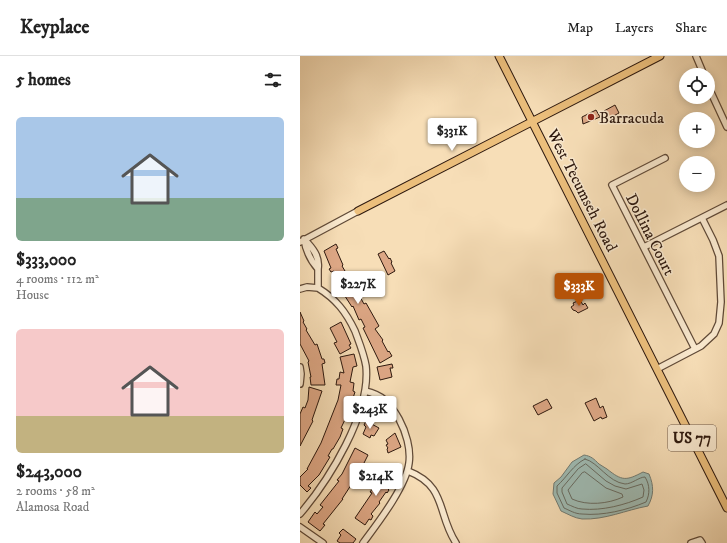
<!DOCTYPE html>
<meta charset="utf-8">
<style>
body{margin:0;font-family:"IM FELL DW Pica",serif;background:#f6f6f6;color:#222;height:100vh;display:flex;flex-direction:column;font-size:15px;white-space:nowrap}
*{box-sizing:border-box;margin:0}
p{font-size:13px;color:#767676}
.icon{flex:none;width:22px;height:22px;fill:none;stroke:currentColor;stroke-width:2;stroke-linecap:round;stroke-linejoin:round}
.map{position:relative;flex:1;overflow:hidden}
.sheet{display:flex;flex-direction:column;background:#fff;width:300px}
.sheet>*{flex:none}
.fabs{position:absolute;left:379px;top:12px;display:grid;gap:8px}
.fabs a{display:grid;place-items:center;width:36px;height:36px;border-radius:50%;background:#fff;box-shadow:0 2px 10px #0003;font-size:20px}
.price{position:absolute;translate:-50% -34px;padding:0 9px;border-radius:4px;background:#fff;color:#222;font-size:13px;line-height:26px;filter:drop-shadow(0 1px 2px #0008)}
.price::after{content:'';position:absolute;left:50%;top:24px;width:12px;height:9px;margin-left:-6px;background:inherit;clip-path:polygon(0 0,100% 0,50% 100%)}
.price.selected{background:#b45309;color:#fff}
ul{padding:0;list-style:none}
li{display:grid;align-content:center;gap:8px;height:212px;padding:0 16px}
li span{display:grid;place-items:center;height:124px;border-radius:6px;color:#555}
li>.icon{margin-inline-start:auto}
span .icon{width:72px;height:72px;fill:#fffc;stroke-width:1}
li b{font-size:17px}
h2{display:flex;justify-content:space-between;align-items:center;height:48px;padding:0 16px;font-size:17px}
header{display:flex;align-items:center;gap:24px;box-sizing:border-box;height:56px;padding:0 20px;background:#fff;border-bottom:1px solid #e0e0e0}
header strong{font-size:19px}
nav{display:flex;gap:22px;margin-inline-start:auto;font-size:14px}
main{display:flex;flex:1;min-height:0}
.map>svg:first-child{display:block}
.water{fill:#9ebbb4;stroke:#717a72}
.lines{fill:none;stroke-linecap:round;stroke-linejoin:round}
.shore{stroke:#666a61;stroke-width:1}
.building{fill:#dda785;stroke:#2d180e}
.minor-casing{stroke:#604a38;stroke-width:8}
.major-casing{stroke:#2d180e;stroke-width:9}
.minor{stroke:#faead0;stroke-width:5.5}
.major{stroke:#ecbf7c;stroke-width:7}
.poi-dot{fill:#8f2418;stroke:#faead0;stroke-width:1.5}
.labels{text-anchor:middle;stroke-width:3;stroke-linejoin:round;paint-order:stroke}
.shield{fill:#faead0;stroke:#6a5748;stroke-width:1}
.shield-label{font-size:15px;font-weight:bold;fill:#2d180e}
.poi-label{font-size:16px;fill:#2d180e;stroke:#faead0;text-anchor:start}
.street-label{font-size:16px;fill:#2d180e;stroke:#faead0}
</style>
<header>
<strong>Keyplace</strong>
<nav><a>Map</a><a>Layers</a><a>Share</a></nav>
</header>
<main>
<section class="sheet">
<h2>5 homes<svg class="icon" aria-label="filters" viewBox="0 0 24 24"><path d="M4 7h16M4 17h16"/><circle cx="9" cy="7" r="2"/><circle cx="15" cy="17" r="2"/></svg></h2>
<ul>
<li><span style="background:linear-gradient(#a9c7e8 65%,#7fa58c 0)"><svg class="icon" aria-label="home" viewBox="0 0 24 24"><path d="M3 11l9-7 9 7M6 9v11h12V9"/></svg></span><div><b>$333,000</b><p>4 rooms · 112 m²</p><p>House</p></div></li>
<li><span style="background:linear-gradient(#f6c9c9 70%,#c2b280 0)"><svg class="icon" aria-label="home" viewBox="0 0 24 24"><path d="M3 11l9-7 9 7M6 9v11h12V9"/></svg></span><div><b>$243,000</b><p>2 rooms · 58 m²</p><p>Alamosa Road</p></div></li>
</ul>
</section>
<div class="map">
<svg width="427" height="487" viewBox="0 0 427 487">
<rect width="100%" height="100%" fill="#f7deb7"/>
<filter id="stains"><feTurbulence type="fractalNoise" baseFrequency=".005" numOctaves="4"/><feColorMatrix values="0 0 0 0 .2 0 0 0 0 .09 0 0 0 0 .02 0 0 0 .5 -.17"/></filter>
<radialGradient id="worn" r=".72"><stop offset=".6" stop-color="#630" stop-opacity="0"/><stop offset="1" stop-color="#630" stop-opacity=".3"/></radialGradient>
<!-- water -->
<path class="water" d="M284,399C291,400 294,403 299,408C302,410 304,411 307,413C322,425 326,425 343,416L349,418C354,430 354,439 348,450C326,454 305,464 282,463C274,462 268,458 261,455L253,438L254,427L261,421L272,406Z"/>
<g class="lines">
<!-- shore -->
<path class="shore" d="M285,403C298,406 308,426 325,428C332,428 339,421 345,421C350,429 350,438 346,446C327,454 303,460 282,458C275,458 269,454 264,452L257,437V430C267,421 273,409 285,403Z
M286,408L306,425L315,430L326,433L342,428L344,434L343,441C325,449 302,455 282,453C277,453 272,450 267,448L262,436V432L278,413Z
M285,416L306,432L322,438L323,441C308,448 287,450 272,443L268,434L282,417Z"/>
</g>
<!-- building -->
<path class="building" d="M315,49L319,57L308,63L304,55Z
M296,54L300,61L283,68L282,61Z
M36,188L38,192L36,193L43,209L42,210L45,215L42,217L46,224L49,223L55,236L58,234L60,238L59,239L64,248L66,247L79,270L75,273L83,284L82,285L88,296L89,295L92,300L80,307L63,272L65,271L61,263L59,264L53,250L52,251L41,234L39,235L36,228L40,226L34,215L31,216L29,213L31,212L24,195Z
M84,195L89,203L90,202L92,206L91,207L95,215L88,219L78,198Z
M280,244L283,249L285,247L288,252L278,257L276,255L273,254L271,251L274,249L273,247Z
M0,256L4,265L3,266L7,273L6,274L15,289L17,288L22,303H24L25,307L22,308L25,329H11L10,321H11L8,306L9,305L0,288Z
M41,266L51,288L49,289L51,292L40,298L34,287L37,286L30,272Z
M54,298L57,310L53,311L50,326L54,327L53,335L55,336L53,342H51L48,352L50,353L41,372L43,373L40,381L33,393H32L28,400L30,401L19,419L8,430L11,432L7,436L0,429V421L8,413H7L21,387L38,344L41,329H36L37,323H39L40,316L44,317L40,301Z
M92,308L93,312H90L92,321L80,324L77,311Z
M9,331L22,335L12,364L13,365L0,390V358L3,351L5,352L8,344Z
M296,342L300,352L303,350L307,361L302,363L301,361L294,365L285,347Z
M247,343L252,352L238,359L233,350Z
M66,365L79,372L74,380L71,379L70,382L63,378L66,371L64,369Z
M95,377L101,391L88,397L87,393L88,392L86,389L88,388L86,384Z
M55,392L68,399L62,411L60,410L53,426L42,443H43L23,468L25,469L20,475L8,466L15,456L17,458L23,451L20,449L39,425L37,424L42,418Z
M84,413L96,420L88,433L89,434L87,437L86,436L79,446L80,447L71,458L73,460L71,464L69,463L65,469L55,462L72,437L70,436L84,417H82Z
M43,473L56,483L53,487H40L37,485L41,479L39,477Z"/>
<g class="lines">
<!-- minor casing -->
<g class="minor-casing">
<path id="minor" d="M396,0L404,19
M408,30L427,71
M365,102L312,129L395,293
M4,183C13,192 20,201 18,213C10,204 6,196 4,183Z
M0,186L58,155
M344,191L427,149
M0,233L7,231L18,232V213
M0,311L1,318L0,328
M357,313L401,290L414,278L419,267L421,246L419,200L413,184L402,162
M108,415C147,430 137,458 156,487
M0,458C29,424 71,357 66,310C64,298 59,286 55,275C46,256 36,243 18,232
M0,471L23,487
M63,487C77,468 106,431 109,407C111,393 106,376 99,363C90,347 83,339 65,335
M391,487L400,484L402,487"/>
</g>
<!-- major casing -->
<g class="major-casing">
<path id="major" d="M199,0L427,452
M58,155L360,0"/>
</g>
<!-- minor -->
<use href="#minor" class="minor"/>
<!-- major -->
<use href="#major" class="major"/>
</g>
<!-- markers -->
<circle class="poi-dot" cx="291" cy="61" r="4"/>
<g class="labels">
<!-- shield labels -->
<rect class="shield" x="368" y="369" width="48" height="26" rx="3"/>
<g class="shield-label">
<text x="392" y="387">US 77</text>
</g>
<!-- poi labels -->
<g class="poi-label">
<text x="299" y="67">Barracuda</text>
</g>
<!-- street labels -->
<g class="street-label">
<text transform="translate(283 134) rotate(63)" y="6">West Tecumseh Road</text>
<text transform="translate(351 178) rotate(63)" y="6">Dollina Court</text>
</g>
</g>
<rect width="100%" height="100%" filter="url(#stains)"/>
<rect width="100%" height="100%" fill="url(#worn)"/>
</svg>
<div class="fabs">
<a><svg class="icon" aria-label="locate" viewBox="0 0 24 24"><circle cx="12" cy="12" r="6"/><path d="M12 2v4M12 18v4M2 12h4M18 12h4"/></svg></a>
<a>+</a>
<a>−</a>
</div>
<b class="price" style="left:152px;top:96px">$331K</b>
<b class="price" style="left:58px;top:249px">$227K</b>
<b class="price selected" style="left:279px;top:251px">$333K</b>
<b class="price" style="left:70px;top:374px">$243K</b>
<b class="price" style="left:76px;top:441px">$214K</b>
</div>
</main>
